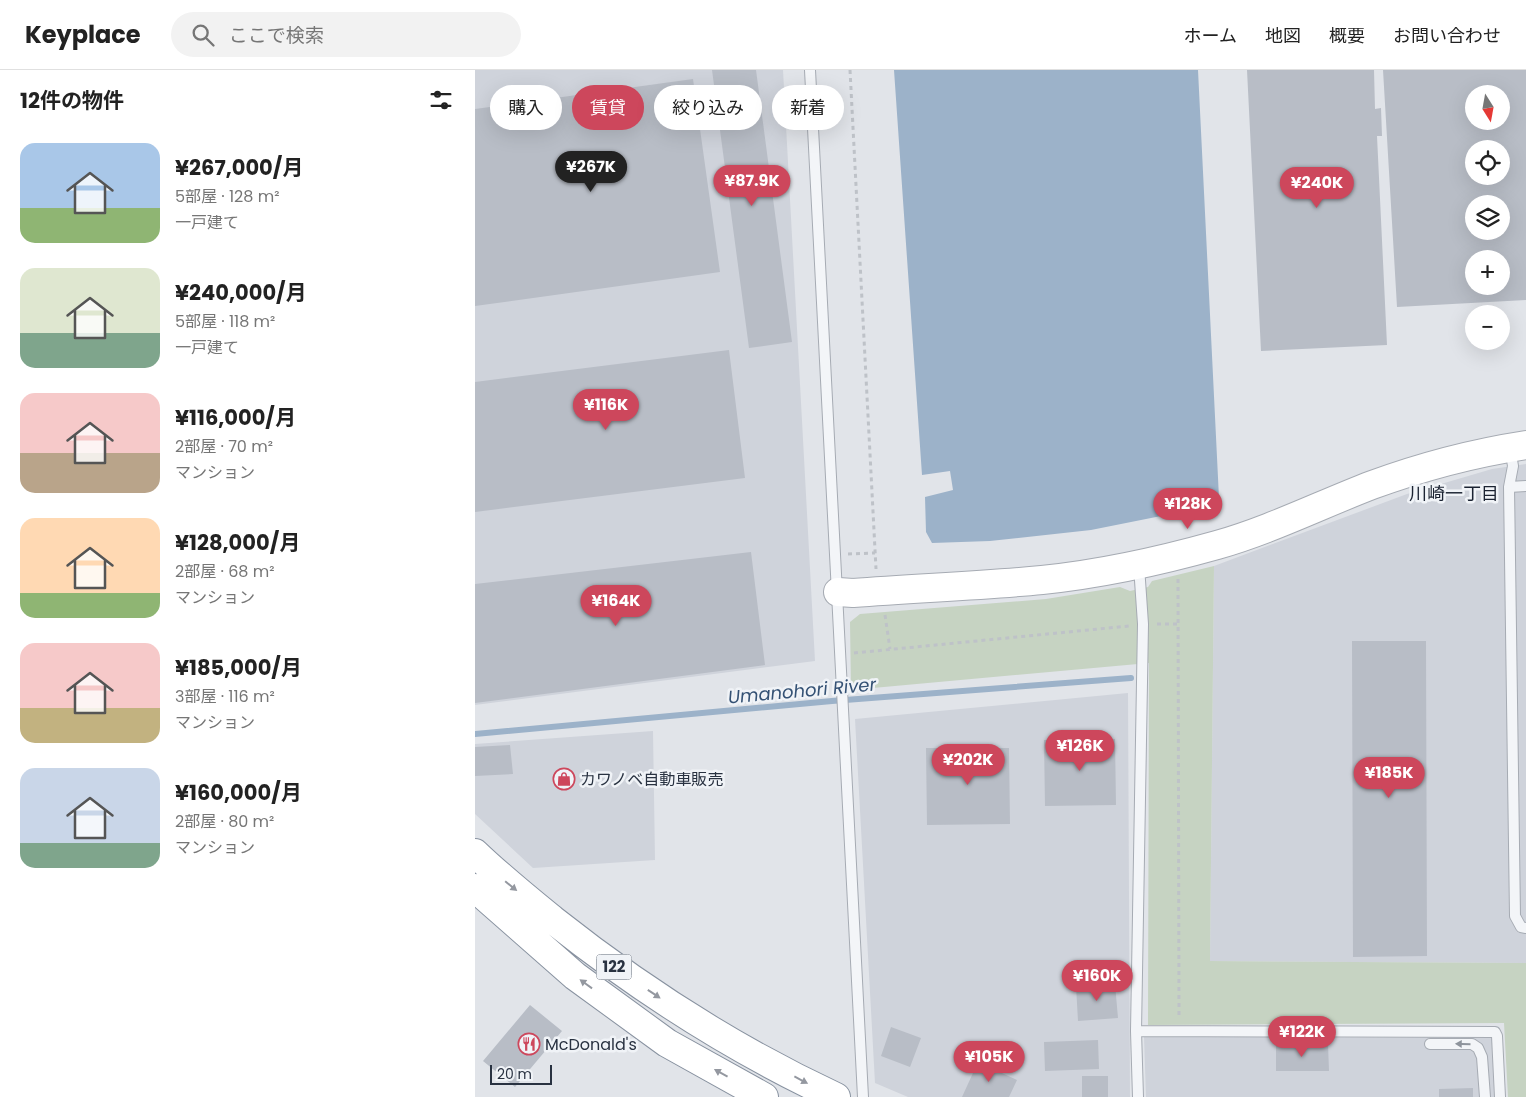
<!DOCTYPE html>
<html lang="ja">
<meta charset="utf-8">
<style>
body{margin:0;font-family:Poppins,"Noto Sans JP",sans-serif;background:#f2f2f2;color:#222;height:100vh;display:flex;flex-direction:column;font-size:19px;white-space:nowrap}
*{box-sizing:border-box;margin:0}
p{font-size:16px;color:#767676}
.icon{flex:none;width:28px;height:28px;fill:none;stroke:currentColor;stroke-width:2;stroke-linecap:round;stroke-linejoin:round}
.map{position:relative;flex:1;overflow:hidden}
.drawer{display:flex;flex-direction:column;background:#fff;width:475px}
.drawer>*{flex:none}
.hud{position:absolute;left:15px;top:15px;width:475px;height:45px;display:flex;gap:10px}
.needle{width:32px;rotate:169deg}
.fabs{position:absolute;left:990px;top:15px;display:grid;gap:10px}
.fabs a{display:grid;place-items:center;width:45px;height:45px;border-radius:50%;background:#fff;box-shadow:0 5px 20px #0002;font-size:25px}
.scale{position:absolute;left:15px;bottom:12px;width:62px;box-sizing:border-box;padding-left:5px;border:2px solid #293241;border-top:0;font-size:14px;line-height:18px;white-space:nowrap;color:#293241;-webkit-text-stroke:4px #f0f3f7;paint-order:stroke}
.price{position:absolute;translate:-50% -42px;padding:0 11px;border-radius:18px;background:#cd475c;color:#fff;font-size:16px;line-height:32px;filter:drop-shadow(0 1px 2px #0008)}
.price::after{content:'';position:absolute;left:50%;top:30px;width:15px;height:11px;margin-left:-8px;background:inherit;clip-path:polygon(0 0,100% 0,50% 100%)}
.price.selected{background:#222;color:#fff}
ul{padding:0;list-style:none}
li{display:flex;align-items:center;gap:15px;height:125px;padding:0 20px}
li span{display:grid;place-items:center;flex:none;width:140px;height:100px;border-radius:15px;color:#555}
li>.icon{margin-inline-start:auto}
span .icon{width:60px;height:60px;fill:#fffc;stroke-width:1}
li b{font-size:21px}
h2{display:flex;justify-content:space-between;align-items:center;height:60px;padding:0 20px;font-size:21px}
.tag{padding:0 18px;border-radius:22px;background:#fff;box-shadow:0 5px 20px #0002;font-size:18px;line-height:45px}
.tag.selected{background:#cd475c;color:#fff}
header{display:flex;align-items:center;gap:30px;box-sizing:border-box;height:70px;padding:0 25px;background:#fff;border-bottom:1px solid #e0e0e0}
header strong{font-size:24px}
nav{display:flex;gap:28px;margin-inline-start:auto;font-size:18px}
.search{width:350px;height:45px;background:#f2f2f2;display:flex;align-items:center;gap:12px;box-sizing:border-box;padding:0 18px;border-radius:28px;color:#767676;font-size:19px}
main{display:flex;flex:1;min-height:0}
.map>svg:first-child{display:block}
.built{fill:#cfd3db}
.green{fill:#c6d3c2}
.water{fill:#9cb2c9}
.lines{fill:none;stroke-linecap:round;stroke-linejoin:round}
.stream{stroke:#9cb2c9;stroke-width:6}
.building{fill:#b8bdc6;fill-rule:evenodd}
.lane-casing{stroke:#a6abb3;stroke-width:12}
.secondary-casing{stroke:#a6abb3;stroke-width:30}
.highway-casing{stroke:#8892a0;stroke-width:30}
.path{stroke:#bec2c8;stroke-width:3;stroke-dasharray:4 4;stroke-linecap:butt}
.lane{stroke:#f3f5f8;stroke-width:10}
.secondary{stroke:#fff;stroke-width:28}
.highway{stroke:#fff;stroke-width:28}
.oneway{fill:#9498a0}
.oneway2{fill:#8e949c}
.labels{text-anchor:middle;stroke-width:5;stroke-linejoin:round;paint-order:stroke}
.shield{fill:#f0f3f7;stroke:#656c78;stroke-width:1}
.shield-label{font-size:15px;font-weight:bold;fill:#293241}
.poi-label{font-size:16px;fill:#293241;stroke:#f0f3f7;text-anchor:start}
.neighbourhood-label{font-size:18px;fill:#1b2332;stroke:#f0f3f7}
.water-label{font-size:18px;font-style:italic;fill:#345174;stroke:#f0f3f7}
</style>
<header>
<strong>Keyplace</strong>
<div class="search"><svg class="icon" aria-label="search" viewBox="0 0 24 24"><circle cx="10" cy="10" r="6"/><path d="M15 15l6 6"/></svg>ここで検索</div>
<nav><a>ホーム</a><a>地図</a><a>概要</a><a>お問い合わせ</a></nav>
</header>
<main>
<section class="drawer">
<h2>12件の物件<svg class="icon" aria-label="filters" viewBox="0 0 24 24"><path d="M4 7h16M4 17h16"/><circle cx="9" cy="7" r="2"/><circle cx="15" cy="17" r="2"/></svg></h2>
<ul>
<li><span style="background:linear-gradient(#a9c7e8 65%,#8fb573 0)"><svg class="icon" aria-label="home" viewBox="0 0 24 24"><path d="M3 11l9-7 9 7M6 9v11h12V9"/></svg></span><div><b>¥267,000/月</b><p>5部屋 · 128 m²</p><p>一戸建て</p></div></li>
<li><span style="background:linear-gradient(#dfe7d0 65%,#7fa58c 0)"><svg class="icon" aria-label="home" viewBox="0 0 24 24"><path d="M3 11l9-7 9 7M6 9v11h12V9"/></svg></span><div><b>¥240,000/月</b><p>5部屋 · 118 m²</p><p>一戸建て</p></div></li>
<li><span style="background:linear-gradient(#f6c9c9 60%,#b9a48a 0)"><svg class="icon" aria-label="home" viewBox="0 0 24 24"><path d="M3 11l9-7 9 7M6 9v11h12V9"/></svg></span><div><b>¥116,000/月</b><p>2部屋 · 70 m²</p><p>マンション</p></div></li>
<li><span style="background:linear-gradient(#ffd9b3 75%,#8fb573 0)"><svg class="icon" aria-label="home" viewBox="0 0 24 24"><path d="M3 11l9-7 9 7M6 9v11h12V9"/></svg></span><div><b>¥128,000/月</b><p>2部屋 · 68 m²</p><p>マンション</p></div></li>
<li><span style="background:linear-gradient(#f6c9c9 65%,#c2b280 0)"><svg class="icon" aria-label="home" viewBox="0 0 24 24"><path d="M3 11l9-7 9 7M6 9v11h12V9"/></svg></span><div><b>¥185,000/月</b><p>3部屋 · 116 m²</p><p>マンション</p></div></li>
<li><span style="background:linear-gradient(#c9d6e8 75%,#7fa58c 0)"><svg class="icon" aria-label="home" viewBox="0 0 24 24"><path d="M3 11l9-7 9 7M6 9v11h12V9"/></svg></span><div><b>¥160,000/月</b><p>2部屋 · 80 m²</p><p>マンション</p></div></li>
</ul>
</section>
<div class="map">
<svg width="1051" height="1027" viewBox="0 0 1051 1027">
<rect width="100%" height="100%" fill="#e1e4e9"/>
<!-- built -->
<path class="built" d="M0,0H308L340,591L0,635Z
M1051,394V893L735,891L739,496L932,424L1017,399Z
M653,623L655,1027H433L400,1013L380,649Z
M178,661L180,790L58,798L0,744V674Z
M669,967L1018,968L1019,1027H671Z"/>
<!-- green -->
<path class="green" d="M739,496L735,891L1051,893V1027H1033L1029,953L673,955L674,593L376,620L375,552L385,544L571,529L645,517L655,521L673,517L677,511Z"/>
<!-- water -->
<path class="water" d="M419,0H723L744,428L736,436L616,460L515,471L457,473L451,462L450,427L478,420L475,401L447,405Z"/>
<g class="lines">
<!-- stream -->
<path class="stream" d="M0,664L357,631L656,608"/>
</g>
<!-- building -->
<path class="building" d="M237,0H281L317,272L274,278Z
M772,0H899L900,39L906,38L907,66H902L912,275L786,281Z
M908,0H1051V230L922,237ZM999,24H1026V51H999ZM999,79H1026V106H999ZM999,134H1026V161H999ZM999,189H1026V216H999Z
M218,9L245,202L0,236V39Z
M254,280L270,408L0,442V312Z
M276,482L290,595L0,633V514Z
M877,571H951L952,886L878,887Z
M640,669L641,735L570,736L569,670Z
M35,675L38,704L0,706V677Z
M451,678H534L535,754L452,755Z
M640,914L643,948L603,951L601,916Z
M55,935L87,961L40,1017L8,991Z
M416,957L446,968L435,997L406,986Z
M623,970L624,999L570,1001L569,972Z
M853,974L854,1001H801V975Z
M503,992L542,1010L534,1027H487Z
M607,1006H633V1027H607Z
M998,1018V1027H964V1019Z"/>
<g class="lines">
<!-- lane casing -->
<g class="lane-casing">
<path id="lane" d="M335,0L388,1027
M1035,378L1038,396L1034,417L1040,846L1046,857L1051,858
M1034,417L1051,416
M661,961L1020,962L1022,966L1025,1027
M955,974H997L1003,978L1007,987L1010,1027
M663,1027L661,961L668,554L664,496"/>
</g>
<!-- secondary casing -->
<g class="secondary-casing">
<path id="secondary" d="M363,522L378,523C441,518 505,516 567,510C626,504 685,491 742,475C795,460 845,435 897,415C946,397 999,383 1051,375"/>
</g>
<!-- highway casing -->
<g class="highway-casing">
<path id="highway" d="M0,783C25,807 51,828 78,850C165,919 260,980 361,1027
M0,818L100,906L192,973L289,1027"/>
</g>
<!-- path -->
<path class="path" d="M375,0L401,499
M373,484L400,483
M703,509L704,947
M410,545L415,579
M682,554H704
M379,583L654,556"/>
<!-- lane -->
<use href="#lane" class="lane"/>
<!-- secondary -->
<use href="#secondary" class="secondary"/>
<!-- highway -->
<use href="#highway" class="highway"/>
</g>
<!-- one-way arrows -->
<defs><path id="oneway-solid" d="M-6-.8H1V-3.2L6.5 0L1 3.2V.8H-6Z" transform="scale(1.25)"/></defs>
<g class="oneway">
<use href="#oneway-solid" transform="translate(36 816) rotate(39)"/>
<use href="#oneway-solid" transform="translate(111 914) rotate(-144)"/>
<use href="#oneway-solid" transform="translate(179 924) rotate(34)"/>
<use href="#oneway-solid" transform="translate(246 1003) rotate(-151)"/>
<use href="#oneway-solid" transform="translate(326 1010) rotate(28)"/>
</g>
<use class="oneway2" href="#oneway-solid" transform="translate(988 974) rotate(-179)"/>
<!-- icons -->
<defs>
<g id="shop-ring" transform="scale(1.125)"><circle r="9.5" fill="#f0f3f7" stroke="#cd475c" stroke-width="1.5"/><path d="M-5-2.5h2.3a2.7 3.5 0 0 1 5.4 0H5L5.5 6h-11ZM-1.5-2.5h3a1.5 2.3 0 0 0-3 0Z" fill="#cd475c"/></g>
<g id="restaurant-ring" transform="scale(1.125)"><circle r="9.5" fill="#f0f3f7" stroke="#cd475c" stroke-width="1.5"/><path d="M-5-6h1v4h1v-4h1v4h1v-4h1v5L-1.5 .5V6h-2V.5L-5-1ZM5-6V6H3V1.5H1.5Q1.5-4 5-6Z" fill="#cd475c"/></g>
</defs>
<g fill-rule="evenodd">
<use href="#shop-ring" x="89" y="709"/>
<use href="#restaurant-ring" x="54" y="974"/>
</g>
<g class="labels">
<!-- shield labels -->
<rect class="shield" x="121.5" y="884.5" width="35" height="25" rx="4"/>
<g class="shield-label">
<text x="139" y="902">122</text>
</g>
<!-- poi labels -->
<g class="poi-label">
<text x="105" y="715">カワノベ自動車販売</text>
<text x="70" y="980">McDonald's</text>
</g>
<!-- neighbourhood labels -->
<g class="neighbourhood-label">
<text x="979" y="430">川崎一丁目</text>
</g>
<!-- water labels -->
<g class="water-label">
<text transform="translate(327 621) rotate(-5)" y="6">Umanohori River</text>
</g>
</g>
</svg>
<div class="fabs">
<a><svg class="needle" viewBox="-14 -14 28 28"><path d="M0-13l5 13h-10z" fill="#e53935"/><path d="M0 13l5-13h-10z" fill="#767676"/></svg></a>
<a><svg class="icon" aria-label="locate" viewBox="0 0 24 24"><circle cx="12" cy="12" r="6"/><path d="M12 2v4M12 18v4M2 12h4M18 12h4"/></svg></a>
<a><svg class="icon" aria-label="layers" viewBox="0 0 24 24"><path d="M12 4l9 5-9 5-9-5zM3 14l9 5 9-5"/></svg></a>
<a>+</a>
<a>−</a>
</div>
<div class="scale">20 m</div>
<b class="price selected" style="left:116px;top:123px">¥267K</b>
<b class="price" style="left:277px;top:137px">¥87.9K</b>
<b class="price" style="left:842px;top:139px">¥240K</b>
<b class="price" style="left:131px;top:361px">¥116K</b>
<b class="price" style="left:713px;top:460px">¥128K</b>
<b class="price" style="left:141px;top:557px">¥164K</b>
<b class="price" style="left:605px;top:702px">¥126K</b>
<b class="price" style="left:493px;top:716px">¥202K</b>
<b class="price" style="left:914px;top:729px">¥185K</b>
<b class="price" style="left:622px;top:932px">¥160K</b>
<b class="price" style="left:827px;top:988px">¥122K</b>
<b class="price" style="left:514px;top:1013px">¥105K</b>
<div class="hud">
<a class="tag">購入</a>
<a class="tag selected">賃貸</a>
<a class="tag">絞り込み</a>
<a class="tag">新着</a>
</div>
</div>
</main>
